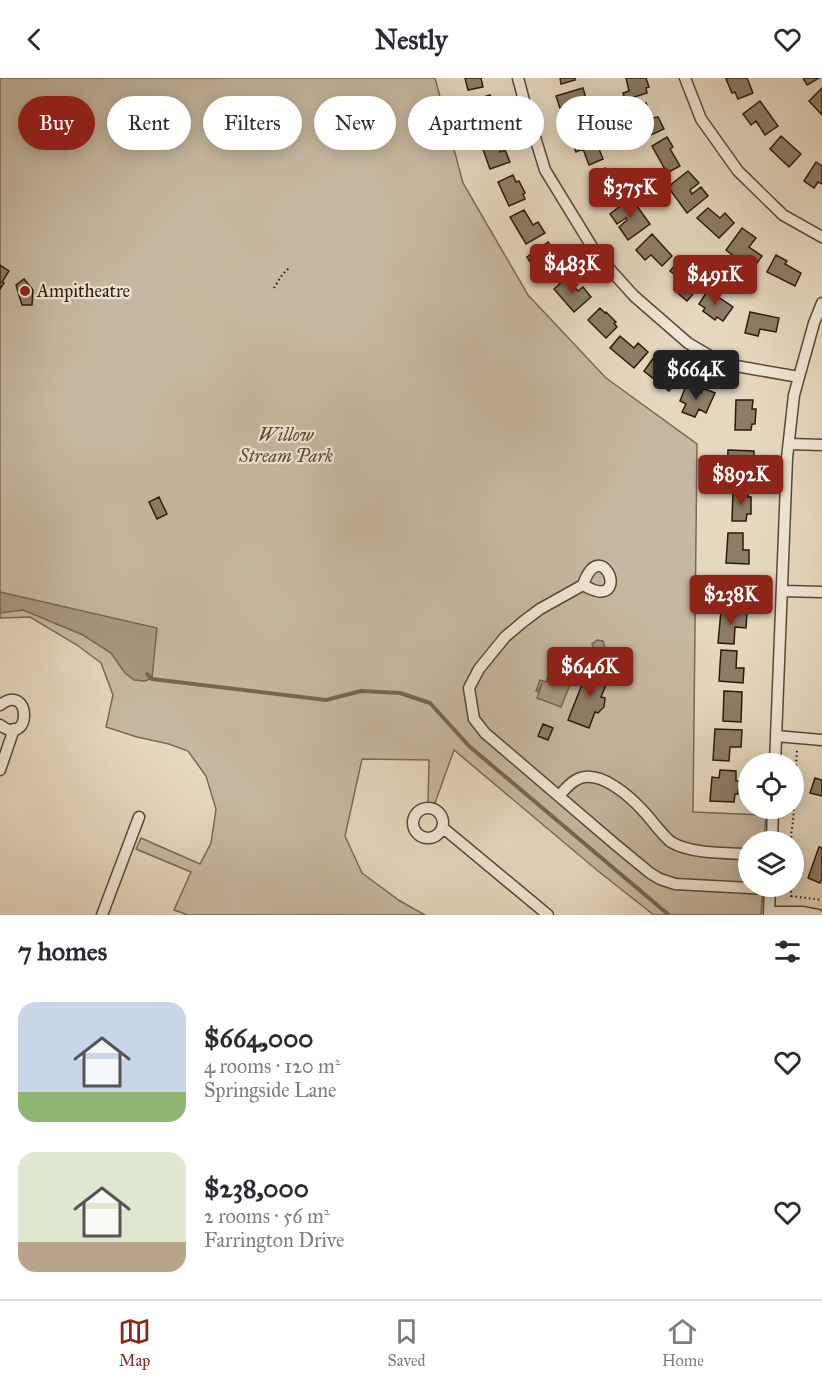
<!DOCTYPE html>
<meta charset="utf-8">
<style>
body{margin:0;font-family:"IM FELL Great Primer",serif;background:#f2f2f3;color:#2b2b33;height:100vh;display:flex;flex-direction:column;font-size:22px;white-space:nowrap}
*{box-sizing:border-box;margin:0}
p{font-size:20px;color:#7c7c81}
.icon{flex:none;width:33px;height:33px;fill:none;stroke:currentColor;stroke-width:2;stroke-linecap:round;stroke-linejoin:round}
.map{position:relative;height:837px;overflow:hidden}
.details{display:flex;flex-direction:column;background:#fff;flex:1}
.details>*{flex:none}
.hud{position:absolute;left:18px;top:18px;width:786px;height:54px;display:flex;gap:12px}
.controls{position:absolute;left:738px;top:675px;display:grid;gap:12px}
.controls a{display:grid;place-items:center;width:66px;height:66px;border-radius:50%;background:#fff;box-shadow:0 3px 15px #0003;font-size:30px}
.price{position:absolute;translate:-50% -51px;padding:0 14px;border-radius:6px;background:#8f2418;color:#fff;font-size:20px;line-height:39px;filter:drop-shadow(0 2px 3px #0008)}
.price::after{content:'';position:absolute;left:50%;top:36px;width:18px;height:14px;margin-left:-9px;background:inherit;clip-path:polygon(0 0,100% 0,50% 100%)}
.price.on{background:#222;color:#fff}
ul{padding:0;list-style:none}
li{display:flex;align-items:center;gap:18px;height:150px;padding:0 18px}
li span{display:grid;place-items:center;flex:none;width:168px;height:120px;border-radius:18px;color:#555}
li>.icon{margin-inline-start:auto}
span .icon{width:72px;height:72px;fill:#fffc;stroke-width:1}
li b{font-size:26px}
h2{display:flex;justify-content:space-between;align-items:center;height:72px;padding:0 18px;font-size:26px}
.tag{padding:0 21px;border-radius:27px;background:#fff;box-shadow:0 3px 15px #0003;font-size:21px;line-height:54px}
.tag.on{background:#8f2418;color:#fff}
header{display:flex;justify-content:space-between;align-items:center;height:78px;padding:0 18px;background:#fff;font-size:27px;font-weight:700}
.tab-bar{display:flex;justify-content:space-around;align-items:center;height:84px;border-top:2px solid #e1e1e2;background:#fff;font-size:16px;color:#7c7c81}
.tab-bar a{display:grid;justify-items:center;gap:3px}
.tab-bar .on{color:#8f2418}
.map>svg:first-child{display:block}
.green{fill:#c6b8a0;stroke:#796a54;stroke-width:1.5}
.water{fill:#a79881;stroke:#766651;stroke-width:1.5}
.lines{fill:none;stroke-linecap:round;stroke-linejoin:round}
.stream{stroke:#766651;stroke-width:4}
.building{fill:#8d7d67;stroke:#2c1b08;stroke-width:1.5}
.minor-casing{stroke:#5a4a36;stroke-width:13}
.path{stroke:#2c1b08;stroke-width:2;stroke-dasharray:1.5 3;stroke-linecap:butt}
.minor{stroke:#efe6d5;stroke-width:10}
.poi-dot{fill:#8f2418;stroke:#efe6d5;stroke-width:2}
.labels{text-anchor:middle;stroke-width:4.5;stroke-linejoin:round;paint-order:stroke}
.poi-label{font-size:18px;fill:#2c1b08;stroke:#efe6d5;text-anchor:start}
.park-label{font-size:18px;font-style:italic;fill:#5a4a36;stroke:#efe6d5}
</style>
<header><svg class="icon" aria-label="back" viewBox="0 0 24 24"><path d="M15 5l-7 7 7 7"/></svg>Nestly<svg class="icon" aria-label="heart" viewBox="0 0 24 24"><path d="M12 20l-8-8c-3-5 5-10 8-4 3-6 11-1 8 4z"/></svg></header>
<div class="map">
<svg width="822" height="837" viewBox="0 0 822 837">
<rect width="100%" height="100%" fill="#e6d8bf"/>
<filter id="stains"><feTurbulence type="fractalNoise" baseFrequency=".00333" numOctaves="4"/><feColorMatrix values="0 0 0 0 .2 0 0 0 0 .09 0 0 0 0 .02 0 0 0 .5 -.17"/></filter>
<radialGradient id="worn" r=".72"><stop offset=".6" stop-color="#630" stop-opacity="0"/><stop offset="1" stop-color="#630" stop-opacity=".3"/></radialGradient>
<!-- green -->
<path class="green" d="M0,0H435L463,105L528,217L606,300L697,366L693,734L766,737L764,763L748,764V808L763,809L761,837H654L598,793L454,672L435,725L428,724L429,682L362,681L345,758L362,795L400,823L425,837H188L174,832L191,794L136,771L141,760L200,786L211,765L216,731L206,698L188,673L169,666L137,659L106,649L113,617L101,585L77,567L30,539L0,540Z"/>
<!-- water -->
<path class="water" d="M0,514L157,550L152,600L145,603L134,602L125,595L111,575L83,557L23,532L0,535Z
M597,562L603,563L608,580L603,584L597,583L592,566Z
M554,584L576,592L561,629L537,620L542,605L538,614L536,613L540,602L546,604Z"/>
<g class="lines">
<!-- stream -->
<path class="stream" d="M147,596L152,601L326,622L361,613L400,615L430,625L469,668L669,837"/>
</g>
<!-- building -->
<path class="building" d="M465,0H481L483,9L468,12Z
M560,0H575V2L561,6Z
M626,0H646L649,9L646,10L647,15L625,22L623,15L629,13Z
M728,0H747L753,15L738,21L735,14L732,15L726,1Z
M803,0H819L807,7Z
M583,10L592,41L566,49L562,34L572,31L571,27L560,30L556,18Z
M822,10V37L809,23Z
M490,17L494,32L483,35L484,40L495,37L498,48L472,55L464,25Z
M760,23L778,48L765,57L756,43L751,47L743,36Z
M646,25L652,40L658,39L664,51L642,61L632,31Z
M592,53L603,81L589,87L583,71L576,74L571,61Z
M503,54L507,66L499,69L500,74L505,72L510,84L490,91L480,63Z
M781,58L801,76L789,89L770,71Z
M667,59L673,69L670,71L680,88L667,95L652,68Z
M816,84L822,88V106L818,104L814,110L804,103Z
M605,90L620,115L607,123L603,117L600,119L592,106L595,104L592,98Z
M688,93L699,105L690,112L692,116L701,109L708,118L687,135L668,109Z
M513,97L516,104L519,103L525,115L523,116L525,121L509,128L498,104Z
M631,120L650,146L628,162L619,149L627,142L626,140L617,146L610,136Z
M708,130L720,140L725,135L734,145L719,160L697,140Z
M524,132L533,147L538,144L545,155L526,166L510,139Z
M742,150L756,160L749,169L762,178L752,192L726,172Z
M652,156L672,178L662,188L651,177L645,182L636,172Z
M548,164L553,171L555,170L563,183L560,184L564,190L551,200L539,182L532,187L527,179Z
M776,177L787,183L785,186L801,195L795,208L767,194Z
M681,181L705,202L687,223L674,212L682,203L670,193Z
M0,187L9,193L2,204L4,205L0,211Z
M566,200L578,213L583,209L591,219L574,234L554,211Z
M24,201L33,212L32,227H22L16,207Z
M708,212L733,229L723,243L717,239L715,242L703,233L705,230L699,226Z
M600,230L605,235L606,234L616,244L614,245L617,249L606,260L588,242Z
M750,234L779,240L776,254L760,251L758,258L745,255Z
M620,258L634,270L638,265L648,274L634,290L610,270Z
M654,279L664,287L662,289L678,302L669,313L644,293Z
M686,308L701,315L703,310L715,315L706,335L699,331L695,339L682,334L686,326L680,323Z
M736,322H753L752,331H756L755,346H752L751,352H735Z
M728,372L754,373V390H742L741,405H727Z
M733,413L748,414V419H751V436H747L746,443H732Z
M159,419L167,436L157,441L149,424Z
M728,455H743V472H749V486L726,485Z
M729,498L747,499L746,507H749L748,520H746V526L728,525Z
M721,533L747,535L746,550L735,549L734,566L718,565Z
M721,572L737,573L736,590H744L743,605L719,603Z
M589,589L610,597L601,619L605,620L604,629L598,635L595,634L589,650L568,642Z
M724,613L742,614L741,644L723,643Z
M543,646L553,650L548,662L538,658Z
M715,651L742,652L741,669H730L729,683L713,682Z
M720,692L736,693V703H739L738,716H735L734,724L710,723L712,699L719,700Z
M815,700L822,702V718L810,715Z
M819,769L822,770V800L820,805L808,800Z"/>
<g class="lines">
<!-- minor casing -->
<g class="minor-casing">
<path id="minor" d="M518,0L526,30L545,92L597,177L634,218L688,265L712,279L736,288L799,299
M685,0L701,41L738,93L783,137L822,159
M789,366L822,367
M583,507C587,509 592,512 597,513C627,519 600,458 583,507L540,531L524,543L505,559L479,591L469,610L474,641L485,655L616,767L650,795L660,801L675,806L770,811
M782,513L822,514
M0,627C32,603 32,671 0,647
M776,658L822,662
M775,686L787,380L794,317L814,245L822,225
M0,692L14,651
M559,718C564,712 569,706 576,702C599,689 632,720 646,736C654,745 662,757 671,764C691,776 726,775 748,776
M413 745a15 15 0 1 1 30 0a15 15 0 1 1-30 0Z
M442,749L548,837
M772,764L773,730
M769,834H802L818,837
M102,837L139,739
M769,837L770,808"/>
</g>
<!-- path -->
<path class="path" d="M274,210L282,197L289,190
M792,764L791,757L793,744L797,671
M791,818L822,822
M791,819V808"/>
<!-- minor -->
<use href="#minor" class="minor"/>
</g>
<!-- markers -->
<circle class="poi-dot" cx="25" cy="213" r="6"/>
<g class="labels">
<!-- poi labels -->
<g class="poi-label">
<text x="37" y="219">Ampitheatre</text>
</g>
<!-- park labels -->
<g class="park-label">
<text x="286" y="363">Willow<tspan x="286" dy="21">Stream Park</tspan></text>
</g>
</g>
<rect width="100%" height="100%" filter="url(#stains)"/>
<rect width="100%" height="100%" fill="url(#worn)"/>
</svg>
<div class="controls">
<a><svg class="icon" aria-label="locate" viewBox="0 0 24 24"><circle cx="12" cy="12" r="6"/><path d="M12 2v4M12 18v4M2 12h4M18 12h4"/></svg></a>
<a><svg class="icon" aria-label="layers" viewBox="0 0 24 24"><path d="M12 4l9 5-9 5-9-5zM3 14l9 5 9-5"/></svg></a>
</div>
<b class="price" style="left:630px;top:141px">$375K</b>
<b class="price" style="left:572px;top:217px">$483K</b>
<b class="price" style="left:715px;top:228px">$491K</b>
<b class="price on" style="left:696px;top:323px">$664K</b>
<b class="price" style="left:741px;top:428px">$892K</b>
<b class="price" style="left:731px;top:548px">$238K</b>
<b class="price" style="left:590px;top:620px">$646K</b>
<div class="hud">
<a class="tag on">Buy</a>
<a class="tag">Rent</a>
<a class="tag">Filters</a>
<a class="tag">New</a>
<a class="tag">Apartment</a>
<a class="tag">House</a>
</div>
</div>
<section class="details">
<h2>7 homes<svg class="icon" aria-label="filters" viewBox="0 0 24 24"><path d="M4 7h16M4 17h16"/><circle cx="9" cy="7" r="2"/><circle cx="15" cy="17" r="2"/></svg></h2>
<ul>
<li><span style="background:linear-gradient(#c9d6e8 75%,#8fb573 0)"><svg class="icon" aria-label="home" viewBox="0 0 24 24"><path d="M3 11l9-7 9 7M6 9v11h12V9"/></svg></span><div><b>$664,000</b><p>4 rooms · 120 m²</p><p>Springside Lane</p></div><svg class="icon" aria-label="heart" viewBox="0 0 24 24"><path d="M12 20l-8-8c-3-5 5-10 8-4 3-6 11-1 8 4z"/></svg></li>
<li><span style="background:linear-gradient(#dfe7d0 75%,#b9a48a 0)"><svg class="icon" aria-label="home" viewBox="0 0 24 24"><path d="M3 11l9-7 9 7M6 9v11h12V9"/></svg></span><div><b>$238,000</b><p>2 rooms · 56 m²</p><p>Farrington Drive</p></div><svg class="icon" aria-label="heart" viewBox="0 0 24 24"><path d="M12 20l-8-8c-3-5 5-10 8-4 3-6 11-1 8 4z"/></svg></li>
</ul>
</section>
<nav class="tab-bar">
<a class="on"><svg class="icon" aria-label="map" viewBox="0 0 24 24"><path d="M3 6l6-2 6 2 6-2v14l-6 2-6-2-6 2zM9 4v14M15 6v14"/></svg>Map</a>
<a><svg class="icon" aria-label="saved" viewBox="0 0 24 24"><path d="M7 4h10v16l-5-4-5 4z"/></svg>Saved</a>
<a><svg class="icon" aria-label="home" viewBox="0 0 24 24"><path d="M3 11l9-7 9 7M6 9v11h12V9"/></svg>Home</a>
</nav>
